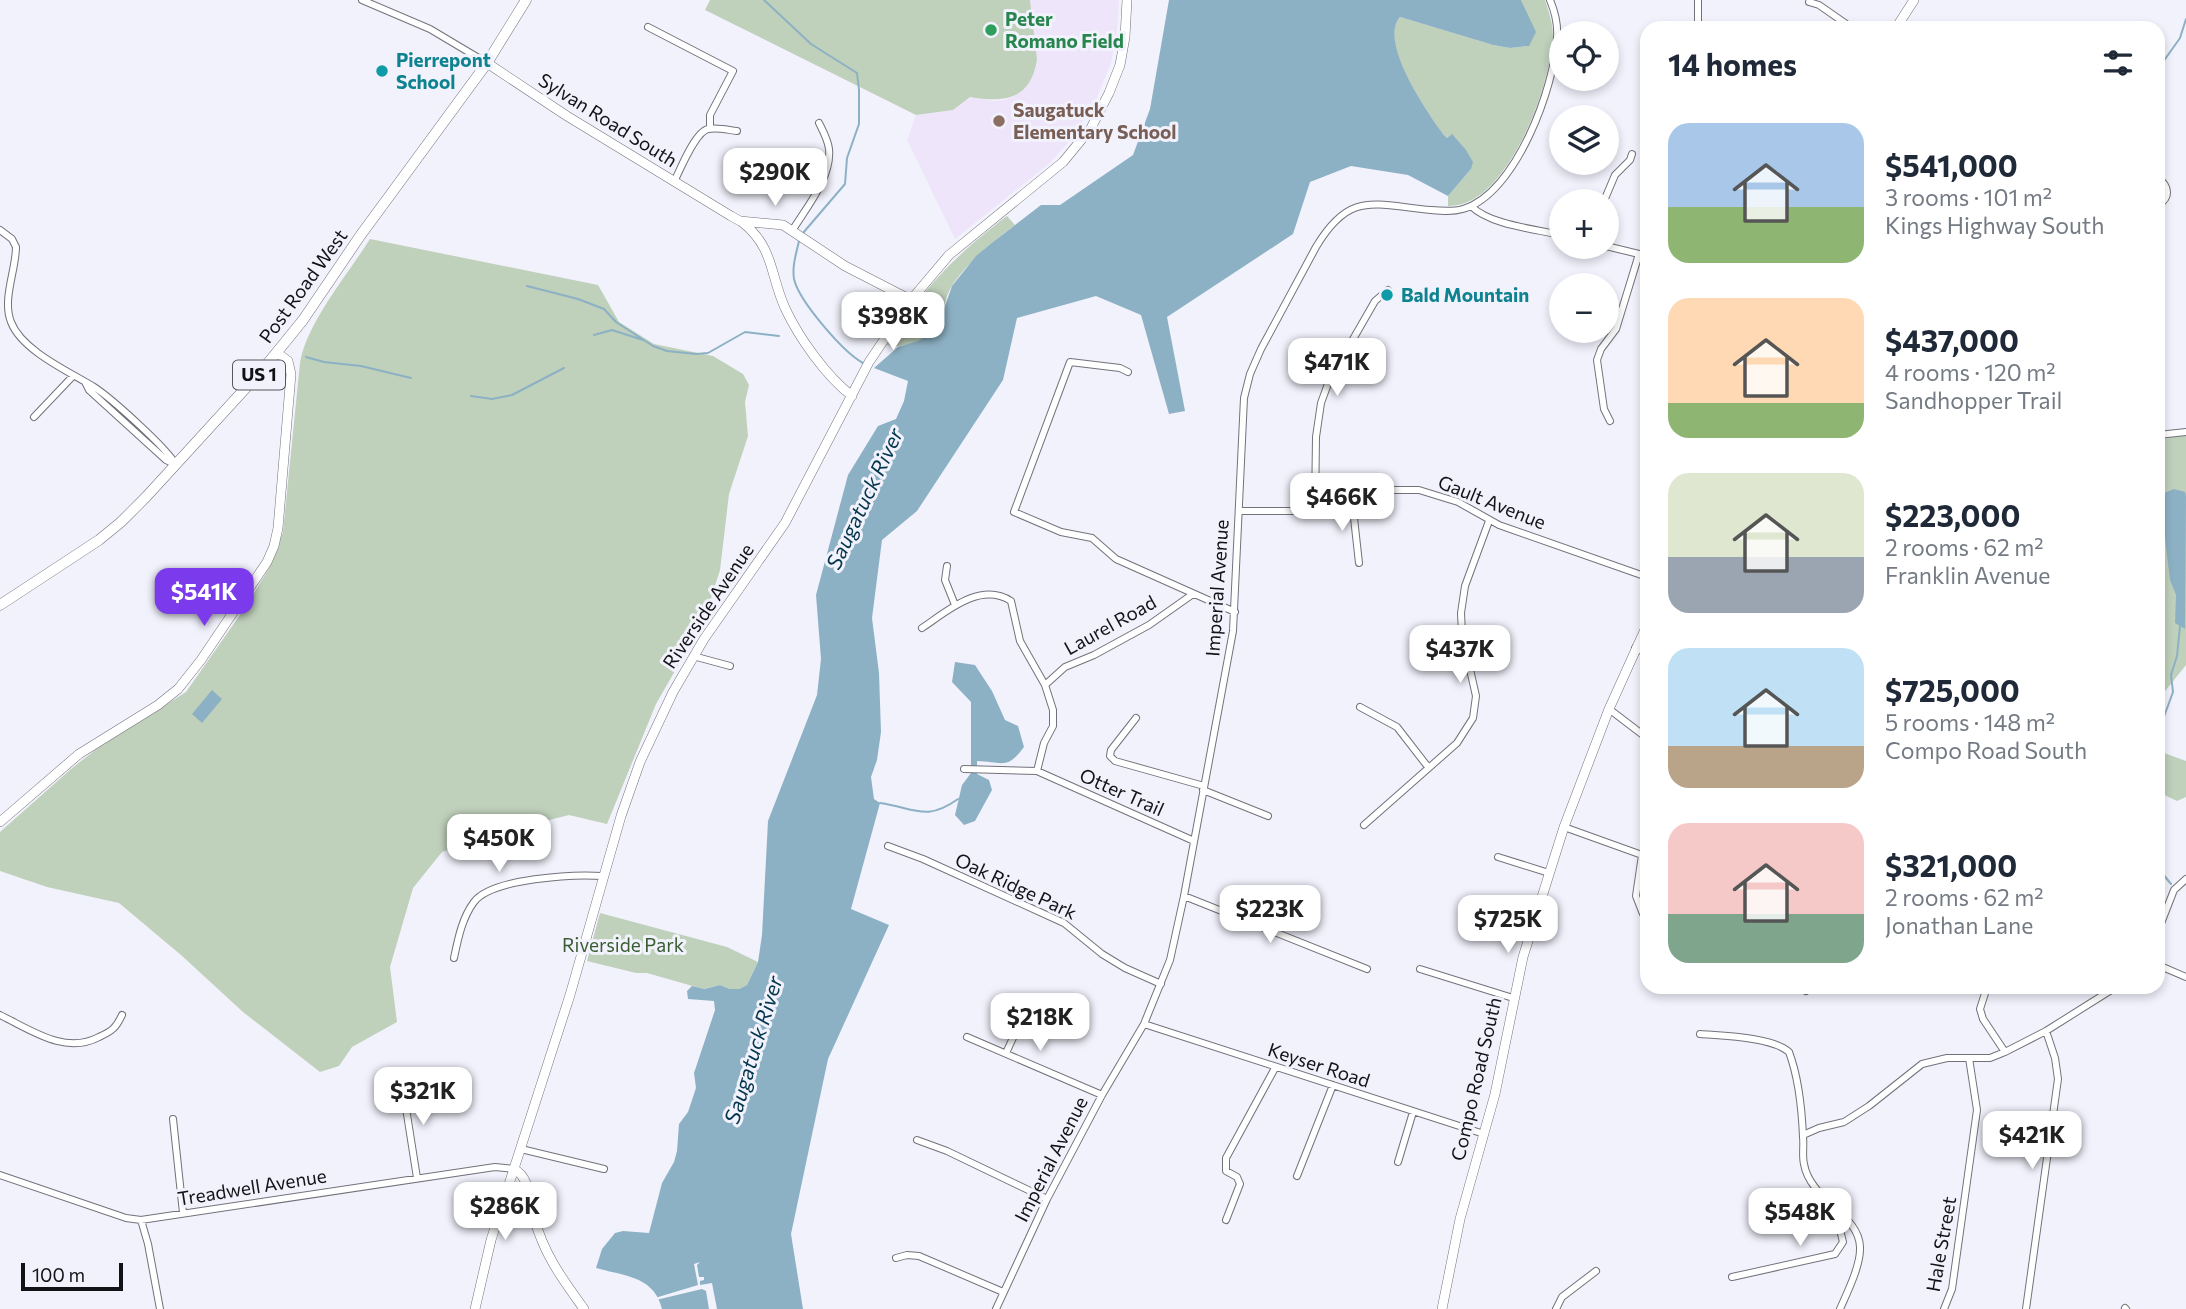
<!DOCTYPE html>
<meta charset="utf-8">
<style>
body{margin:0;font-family:Commissioner,sans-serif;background:#f6f6f7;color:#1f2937;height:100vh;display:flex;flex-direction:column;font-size:26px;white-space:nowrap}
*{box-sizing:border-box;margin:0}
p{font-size:23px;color:#747a83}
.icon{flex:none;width:38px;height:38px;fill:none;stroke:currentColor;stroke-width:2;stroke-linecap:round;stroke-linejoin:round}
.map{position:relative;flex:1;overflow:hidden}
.sheet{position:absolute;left:1640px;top:21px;width:525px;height:973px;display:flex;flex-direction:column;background:#fff;border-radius:21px;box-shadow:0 4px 10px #0003}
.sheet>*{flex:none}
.fabs{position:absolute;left:1549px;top:21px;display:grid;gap:14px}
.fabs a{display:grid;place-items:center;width:70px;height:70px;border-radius:50%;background:#fff;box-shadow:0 4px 10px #0003;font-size:35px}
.scale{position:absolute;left:21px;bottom:18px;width:102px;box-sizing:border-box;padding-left:7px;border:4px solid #131317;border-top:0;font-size:19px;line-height:24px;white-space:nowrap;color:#131317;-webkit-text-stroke:5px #f2f2fd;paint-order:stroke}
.price{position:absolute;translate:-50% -60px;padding:0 16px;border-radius:14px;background:#fff;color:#222;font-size:23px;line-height:46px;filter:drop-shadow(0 2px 4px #0008)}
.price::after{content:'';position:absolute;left:50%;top:42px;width:21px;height:16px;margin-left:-10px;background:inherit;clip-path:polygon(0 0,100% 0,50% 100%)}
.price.current{background:#7c3aed;color:#fff}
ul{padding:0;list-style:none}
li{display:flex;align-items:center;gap:21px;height:175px;padding:0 28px}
li span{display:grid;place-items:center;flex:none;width:196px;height:140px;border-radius:21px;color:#555}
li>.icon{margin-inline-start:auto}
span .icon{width:84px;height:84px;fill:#fffc;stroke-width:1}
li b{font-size:30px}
h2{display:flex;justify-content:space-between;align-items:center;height:84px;padding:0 28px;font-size:30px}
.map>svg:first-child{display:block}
.education{fill:#efe5fa}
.green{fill:#bfd0bb}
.water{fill:#8db1c4}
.pier{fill:#f2f2fd}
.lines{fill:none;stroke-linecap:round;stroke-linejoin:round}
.stream{stroke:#8db1c4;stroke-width:2}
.street-casing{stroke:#72727b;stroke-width:8}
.secondary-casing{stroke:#72727b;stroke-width:10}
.primary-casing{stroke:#72727b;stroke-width:11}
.street{stroke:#fff;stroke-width:6}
.secondary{stroke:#fff;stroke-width:9}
.primary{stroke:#fff;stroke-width:10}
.leisure-dot{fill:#2e9e5b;stroke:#f2f2fd;stroke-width:2.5}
.culture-dot{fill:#0f9aa8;stroke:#f2f2fd;stroke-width:2.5}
.education-dot{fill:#8d6e63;stroke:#f2f2fd;stroke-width:2.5}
.labels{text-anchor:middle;stroke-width:6;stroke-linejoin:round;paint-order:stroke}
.shield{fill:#f2f2fd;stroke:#56565c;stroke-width:2}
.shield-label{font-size:18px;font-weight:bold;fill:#131317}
.leisure-label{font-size:19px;font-weight:bold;fill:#27864d;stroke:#f2f2fd;text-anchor:start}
.culture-label{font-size:19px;font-weight:bold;fill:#0d838f;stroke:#f2f2fd;text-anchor:start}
.education-label{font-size:19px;font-weight:bold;fill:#785e54;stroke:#f2f2fd;text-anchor:start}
.street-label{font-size:19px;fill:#131317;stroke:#f2f2fd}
.park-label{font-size:19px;fill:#395c32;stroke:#f2f2fd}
.water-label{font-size:21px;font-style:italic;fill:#03364b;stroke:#f2f2fd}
</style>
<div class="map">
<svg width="2186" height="1309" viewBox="0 0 2186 1309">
<rect width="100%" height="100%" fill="#f2f2fd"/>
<!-- education -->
<path class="education" d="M1030,0H1119L1117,31L1111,63L1093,107L1066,145L1050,163L955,239L907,140L916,115L953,110L970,97L993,101L1003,100L1013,97L1029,82L1037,59Z"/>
<!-- green -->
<path class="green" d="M710,0H1030L1037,59C1031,100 1004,103 970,97L953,110L916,115L705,10Z
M1521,0H1545C1549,12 1553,24 1553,37C1551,85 1507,208 1448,206V196L1471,169L1451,135L1447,138L1443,134C1427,112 1377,42 1400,17L1410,20L1493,45L1510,48L1529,46L1527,16Z
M1007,216L1015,225C992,242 970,260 953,284C937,310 949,331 913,343C903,346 897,347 887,345C923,289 954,256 1007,216Z
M370,239L598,285L619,322L654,344L713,356L743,374L749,385L745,402L748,436L729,494L720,570L704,620L656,704L607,824L569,815L513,829L442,852L413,888L390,967L397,1022L352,1047L339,1066L320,1072L243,1012L181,955L119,903L47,887L0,871V832L71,769L99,747L186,692L247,605L269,568L283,532L300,363C306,324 348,274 370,239Z
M2186,432V665L2158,700V435Z
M2158,744L2164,753L2186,761V797L2177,801L2158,792Z
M600,913L727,947L758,962L747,985L739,989H730L720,985L703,989L647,973H636L587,961Z"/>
<!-- water -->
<path class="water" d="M1169,0H1521L1536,32L1529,46L1510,48L1493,45L1410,20L1400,17C1378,42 1427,112 1443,134L1447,138L1452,134L1466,150L1473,162L1471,169L1448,196L1408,175L1351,166L1310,182L1293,234L1167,317L1185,411L1169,414L1141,315L1096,296L1017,318L1003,380L917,511L882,540L872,618L879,673L881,732L877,760L871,777L874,799L880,803L851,909L889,925L828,1059L791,1234L803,1309H662C654,1276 624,1276 596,1268L602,1249L615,1233L623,1231L649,1233L662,1183L674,1162L677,1151L679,1124L688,1112L696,1088L694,1073L715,1010L714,1001L688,999L687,991L692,986L704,989L720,985L730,989H739L747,985L758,962L762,935L768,821L817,695L821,659L816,595L848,475L878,426L896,419L904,401L908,381L874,368L898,347L918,341L937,329L952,286L976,256L993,242L1041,205H1060L1133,155L1150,109Z
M2174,489L2185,492L2186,496L2185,629L2175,623L2176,595L2170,580L2161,504L2164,493Z
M955,662L975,665L992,691L1005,720L1018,726L1024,747C1007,770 1003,762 977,761V774L989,780L992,790L975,821L964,825L955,815L962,785L971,773V702L952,682Z
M212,690L222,699L202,723L192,714Z"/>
<!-- pier -->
<path class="pier" d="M700,1262L697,1265L699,1277H704V1280L700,1281V1285L712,1283L717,1309H709L706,1291L702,1289L656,1300L655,1298L698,1285L694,1264Z"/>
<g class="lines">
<!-- stream -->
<path class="stream" d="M764,0L811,44L857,73L859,90V124L847,158L845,184L803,233
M2158,69L2180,38L2186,19
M799,241C796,254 792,266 794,279C799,301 843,352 863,363
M527,286L578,299L604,309L616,322L653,346L667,351L696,354L708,353L745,332L779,336
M594,335L612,330L643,340
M306,357L324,362L361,366L411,378
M471,396L492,399L512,395L564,368
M2158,733L2173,692L2171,675L2177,656L2180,626
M880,803C915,808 926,822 958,799
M2158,868L2171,884"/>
<!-- street casing -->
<g class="street-casing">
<path id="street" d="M362,0L430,29L487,63
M1809,2L1819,5L1852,28
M648,27L733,71L710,115V128
M1698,28V0
M2158,178C2169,186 2171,198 2158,205
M674,182C680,170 695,132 708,129C717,127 728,130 737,131
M1604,201L1615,175L1630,160L1632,154
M1471,206C1490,225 1535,229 1561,235
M0,230L12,239L16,247C16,270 2,299 11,322C22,351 70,372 94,387C111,398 168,449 176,465L166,460L89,390L86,384
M792,231C806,208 832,177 829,149C828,140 823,131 819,123
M1606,246L1647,256
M1128,372L1120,368L1070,362L1014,512L1061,532L1092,538L1116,559L1235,612
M34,417L73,376
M1610,421L1604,409L1597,360L1601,349L1616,329L1639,254
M2158,435L2186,432
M1352,500L1359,563
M1239,511H1315L1384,490H1419L1458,502L1499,525L1647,577
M1315,511L1316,437L1321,403L1329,381L1375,301L1388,290
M947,566L945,580L955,605
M922,628C946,612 980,581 1011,601L1020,641L1045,685L1053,710V726L1044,743L1037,771
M1635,648L1647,653
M693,656L730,666
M1045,685L1065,667L1094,655L1149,625L1193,594
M1360,707L1397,727L1428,767
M1609,709L1647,738
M1136,718L1111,750L1110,756L1115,761L1204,786
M964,769L1037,771L1194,841
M1203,790L1268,816
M1364,825L1457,743L1473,718L1476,696L1462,634L1461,613L1465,586L1489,521
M1564,827L1642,855L1636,896L1643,914L1647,915
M888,846L923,859L1064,923L1102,954L1125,968L1161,984
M1498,857L1549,873
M1184,896L1367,969
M2158,931L2174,890L2186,879
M454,958C458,939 462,918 474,902C492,878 575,874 603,876
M2158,965L2186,977
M1420,969L1513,998
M1797,987L1806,991
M1987,987L1980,1009L1983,1019L2005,1052
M0,1015C31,1030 65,1055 99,1037C112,1031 116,1028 122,1015
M1144,1024L1484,1134
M1700,1034C1724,1036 1772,1037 1789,1052C1798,1076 1802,1112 1803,1137C1804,1146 1802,1156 1804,1164C1810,1200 1859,1214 1860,1247C1861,1265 1847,1293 1840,1309
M967,1037L1102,1095
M1006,1053L1030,1001
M173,1119L183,1213
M1803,1135L1819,1128L1844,1122L1869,1106L1922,1064L1947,1058H1990L2005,1052L2046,1031L2116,987
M917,1140L947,1151L1047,1199
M521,1149L604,1169
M1398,1162L1413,1112
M0,1175L126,1218L141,1220L495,1167L514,1169
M1297,1176L1333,1085
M417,1178L406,1108C409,1087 430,1087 447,1087
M141,1220L148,1244L160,1309
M1226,1220L1240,1184L1237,1177L1226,1171V1158L1275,1068
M896,1258L907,1255L919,1256L1003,1292
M1732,1277L1835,1254L1843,1242L1840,1230L1830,1214L1833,1207
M2125,1308L2126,1309
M996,1309L1047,1199L1102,1095L1144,1024L1170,960L1184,896L1233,631L1244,398L1250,374L1261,349L1316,247C1350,190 1374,205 1431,210C1442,211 1453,212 1463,209C1516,194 1555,86 1557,37C1558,24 1555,12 1550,0
M1556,1309L1562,1297L1596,1271
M1944,1309L1952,1289L1977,1110L1969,1058
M2026,1309L2058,1079L2055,1058L2046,1031"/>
</g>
<!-- secondary casing -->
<g class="secondary-casing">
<path id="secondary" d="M1896,28L1914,0
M487,63L567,116L731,216L740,221L783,225L845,266L911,300
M742,222C774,247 770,275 785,308C799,338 826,376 852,396
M0,822L79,754L158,705L178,689L201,660L267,562L274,546L278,528L291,374L288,361L277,353
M514,1169C530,1177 530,1202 534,1218C545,1256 561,1277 584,1309
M475,1309L491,1240L570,995L621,816L640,762L673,692L704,639L785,523L869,362L911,300L949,255L1063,162L1091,128L1109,93L1120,65L1125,37L1127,0
M1442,1309L1460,1219L1495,1094L1523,957L1564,827L1609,709L1647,625"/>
</g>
<!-- primary casing -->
<g class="primary-casing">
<path id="primary" d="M0,605L99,540L121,522L146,497L264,368L303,320L360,236L487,63L526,0"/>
</g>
<!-- street -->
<use href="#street" class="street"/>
<!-- secondary -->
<use href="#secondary" class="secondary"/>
<!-- primary -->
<use href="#primary" class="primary"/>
</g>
<!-- markers -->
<circle class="leisure-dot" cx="991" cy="30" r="7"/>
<g class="culture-dot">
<circle cx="382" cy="71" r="7"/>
<circle cx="1387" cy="295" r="7"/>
</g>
<circle class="education-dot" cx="999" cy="121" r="7"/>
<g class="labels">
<!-- shield labels -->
<rect class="shield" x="233" y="360.5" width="52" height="29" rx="5"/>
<g class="shield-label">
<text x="259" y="381">US 1</text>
</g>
<!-- leisure labels -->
<g class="leisure-label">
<text x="1005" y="26">Peter<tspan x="1005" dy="22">Romano Field</tspan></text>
</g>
<!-- culture labels -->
<g class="culture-label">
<text x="396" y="67">Pierrepont<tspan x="396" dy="22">School</tspan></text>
<text x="1401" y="302">Bald Mountain</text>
</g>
<!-- education labels -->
<g class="education-label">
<text x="1013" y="117">Saugatuck<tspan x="1013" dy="22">Elementary School</tspan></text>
</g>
<!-- street labels -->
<g class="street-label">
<text transform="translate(608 120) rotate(32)" y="7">Sylvan Road South</text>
<text transform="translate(303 286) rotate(-54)" y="7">Post Road West</text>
<text transform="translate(1492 502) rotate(22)" y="7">Gault Avenue</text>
<text transform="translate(1217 588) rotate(-86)" y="7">Imperial Avenue</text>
<text transform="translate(708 606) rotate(-56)" y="7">Riverside Avenue</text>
<text transform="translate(1110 625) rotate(-29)" y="7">Laurel Road</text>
<text transform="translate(1122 792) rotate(24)" y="7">Otter Trail</text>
<text transform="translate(1016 886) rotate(25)" y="7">Oak Ridge Park</text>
<text transform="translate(1319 1065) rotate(18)" y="7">Keyser Road</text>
<text transform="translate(1476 1079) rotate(-77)" y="7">Compo Road South</text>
<text transform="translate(1051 1159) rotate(-63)" y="7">Imperial Avenue</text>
<text transform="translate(252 1187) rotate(-9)" y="7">Treadwell Avenue</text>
<text transform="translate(1941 1244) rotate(-80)" y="7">Hale Street</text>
</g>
<!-- park labels -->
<g class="park-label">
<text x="623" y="952">Riverside Park</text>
</g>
<!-- water labels -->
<g class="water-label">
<text transform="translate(865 499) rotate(-65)" y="7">Saugatuck River</text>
<text transform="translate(754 1050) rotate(-73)" y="7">Saugatuck River</text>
</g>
</g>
</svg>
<div class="fabs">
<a><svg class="icon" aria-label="locate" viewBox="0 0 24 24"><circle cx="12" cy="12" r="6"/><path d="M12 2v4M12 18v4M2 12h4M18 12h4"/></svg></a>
<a><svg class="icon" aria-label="layers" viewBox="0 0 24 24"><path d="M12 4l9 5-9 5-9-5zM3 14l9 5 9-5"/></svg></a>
<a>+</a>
<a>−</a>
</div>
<div class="scale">100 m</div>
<b class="price" style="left:775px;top:208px">$290K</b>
<b class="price" style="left:893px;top:352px">$398K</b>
<b class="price" style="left:1337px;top:398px">$471K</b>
<b class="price" style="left:1342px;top:533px">$466K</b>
<b class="price current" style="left:204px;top:628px">$541K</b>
<b class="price" style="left:1460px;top:685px">$437K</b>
<b class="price" style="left:499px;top:874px">$450K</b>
<b class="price" style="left:1270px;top:945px">$223K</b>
<b class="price" style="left:1508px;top:955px">$725K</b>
<b class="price" style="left:1040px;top:1053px">$218K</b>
<b class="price" style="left:423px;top:1127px">$321K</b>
<b class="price" style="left:2032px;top:1171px">$421K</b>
<b class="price" style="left:505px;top:1242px">$286K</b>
<b class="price" style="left:1800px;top:1248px">$548K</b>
<section class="sheet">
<h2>14 homes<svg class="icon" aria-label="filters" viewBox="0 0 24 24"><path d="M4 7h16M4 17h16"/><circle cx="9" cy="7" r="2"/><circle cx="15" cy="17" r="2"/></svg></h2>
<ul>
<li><span style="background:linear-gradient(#a9c7e8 60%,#8fb573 0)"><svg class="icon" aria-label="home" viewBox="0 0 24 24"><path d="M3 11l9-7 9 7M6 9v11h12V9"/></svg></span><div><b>$541,000</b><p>3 rooms · 101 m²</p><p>Kings Highway South</p></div></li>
<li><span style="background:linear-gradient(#ffd9b3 75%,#8fb573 0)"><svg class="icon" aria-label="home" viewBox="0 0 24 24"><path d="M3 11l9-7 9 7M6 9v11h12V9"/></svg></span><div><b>$437,000</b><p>4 rooms · 120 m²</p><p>Sandhopper Trail</p></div></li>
<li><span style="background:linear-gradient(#dfe7d0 60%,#9aa5b1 0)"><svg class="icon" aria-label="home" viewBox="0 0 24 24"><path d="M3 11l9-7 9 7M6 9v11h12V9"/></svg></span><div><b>$223,000</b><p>2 rooms · 62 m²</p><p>Franklin Avenue</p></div></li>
<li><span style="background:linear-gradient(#bfe0f5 70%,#b9a48a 0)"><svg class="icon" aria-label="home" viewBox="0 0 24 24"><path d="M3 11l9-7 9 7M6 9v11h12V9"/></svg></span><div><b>$725,000</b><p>5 rooms · 148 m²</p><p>Compo Road South</p></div></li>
<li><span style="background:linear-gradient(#f6c9c9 65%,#7fa58c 0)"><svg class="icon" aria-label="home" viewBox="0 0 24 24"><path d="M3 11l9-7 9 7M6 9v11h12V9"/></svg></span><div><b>$321,000</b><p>2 rooms · 62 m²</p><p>Jonathan Lane</p></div></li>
</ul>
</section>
</div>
